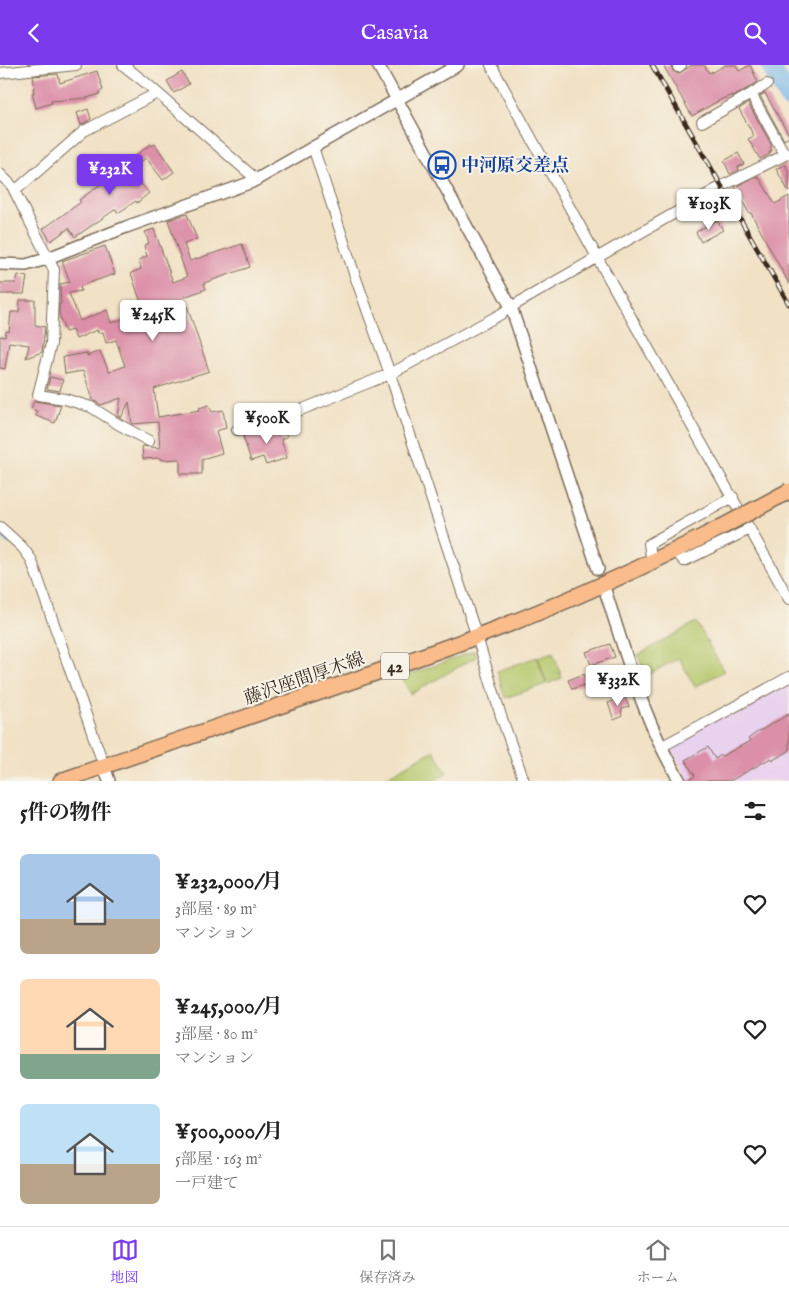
<!DOCTYPE html>
<html lang="ja">
<meta charset="utf-8">
<style>
body{margin:0;font-family:"IM FELL English","Noto Serif JP",serif;background:#f2f2f2;color:#222;height:100vh;display:flex;flex-direction:column;font-size:19px;white-space:nowrap}
*{box-sizing:border-box;margin:0}
p{font-size:16px;color:#767676}
.icon{flex:none;width:28px;height:28px;fill:none;stroke:currentColor;stroke-width:2;stroke-linecap:round;stroke-linejoin:round}
.map{position:relative;height:716px;overflow:hidden}
.details{display:flex;flex-direction:column;background:#fff;flex:1}
.details>*{flex:none}
.price{position:absolute;translate:-50% -42px;padding:0 11px;border-radius:5px;background:#fff;color:#222;font-size:16px;line-height:32px;filter:drop-shadow(0 1px 2px #0008)}
.price::after{content:'';position:absolute;left:50%;top:30px;width:15px;height:11px;margin-left:-8px;background:inherit;clip-path:polygon(0 0,100% 0,50% 100%)}
.price.active{background:#7c3aed;color:#fff}
ul{padding:0;list-style:none}
li{display:flex;align-items:center;gap:15px;height:125px;padding:0 20px}
li span{display:grid;place-items:center;flex:none;width:140px;height:100px;border-radius:8px;color:#555}
li>.icon{margin-inline-start:auto}
span .icon{width:60px;height:60px;fill:#fffc;stroke-width:1}
li b{font-size:21px}
h2{display:flex;justify-content:space-between;align-items:center;height:60px;padding:0 20px;font-size:21px}
header{display:flex;justify-content:space-between;align-items:center;height:65px;padding:0 20px;background:#7c3aed;color:#fff;font-size:22px;font-weight:600}
.menu{display:flex;justify-content:space-around;align-items:center;height:70px;border-top:1px solid #e0e0e0;background:#fff;font-size:14px;color:#767676}
.menu a{display:grid;justify-items:center;gap:2px}
.menu .active{color:#7c3aed}
.map>svg:first-child{display:block}
.built{fill:#e9d2ed}
.green{fill:#b5c86c;stroke:#787945}
.lines{fill:none;stroke-linecap:round;stroke-linejoin:round}
.stream{stroke:#71b3e6;stroke-width:3}
.river{stroke:#71b3e6;stroke-width:19}
.building{fill:#dc8fa8}
.minor-casing{stroke:#7b6a58;stroke-width:12}
.tertiary-casing{stroke:#7b6a58;stroke-width:14}
.primary-casing{stroke:#7b6a58;stroke-width:18}
.minor{stroke:#fff;stroke-width:10}
.tertiary{stroke:#fff;stroke-width:11}
.primary{stroke:#f9bc8a;stroke-width:15}
.rail-casing{stroke:#3b2a1e;stroke-width:5}
.rail{stroke:#f7f3e8;stroke-width:3;stroke-dasharray:9;stroke-linecap:butt}
.primary-bridge-casing{stroke:#7b6a58;stroke-width:18;stroke-linecap:butt}
.primary-bridge{stroke:#f9bc8a;stroke-width:15}
.labels{text-anchor:middle;stroke-width:4;stroke-linejoin:round;paint-order:stroke}
.shield{fill:#f7f3e8;stroke:#73665b;stroke-width:1}
.shield-label{font-size:16px;font-weight:bold;fill:#3b2a1e}
.transit-label{font-size:18px;font-weight:bold;fill:#164399;stroke:#f7f3e8;text-anchor:start}
.street-label{font-size:18px;fill:#3b2a1e;stroke:#f7f3e8}
</style>
<header><svg class="icon" aria-label="back" viewBox="0 0 24 24"><path d="M15 5l-7 7 7 7"/></svg>Casavia<svg class="icon" aria-label="search" viewBox="0 0 24 24"><circle cx="10" cy="10" r="6"/><path d="M15 15l6 6"/></svg></header>
<div class="map">
<svg width="789" height="716" viewBox="0 0 789 716">
<rect width="100%" height="100%" fill="#f7f3e8"/>
<filter id="ink" filterUnits="userSpaceOnUse"><feTurbulence type="fractalNoise" baseFrequency=".02" numOctaves="2"/><feDisplacementMap in="SourceGraphic" scale="10" xChannelSelector="R" yChannelSelector="G"/><feConvolveMatrix kernelMatrix="1 2 1 2 8 2 1 2 1" color-interpolation-filters="sRGB"/></filter>
<filter id="wash" filterUnits="userSpaceOnUse"><feTurbulence type="fractalNoise" baseFrequency=".0096" numOctaves="4" result="noise"/><feDisplacementMap in="SourceGraphic" scale="20" xChannelSelector="R" yChannelSelector="G"/><feGaussianBlur stdDeviation="1.12" result="paint"/><feColorMatrix in="noise" values="0 0 0 0 0 0 0 0 0 0 0 0 0 0 0 0 0 1.4 0 .05"/><feComposite in="paint" operator="in"/></filter>
<g filter="url(#wash)">
<rect width="100%" height="100%" fill="#f1e1c5"/>
<!-- built -->
<path class="built" d="M789,613V716H689L669,680Z"/>
<!-- green -->
<path class="green" d="M696,557L724,606L695,622L679,593L646,611L638,590Z
M474,586L476,592L411,629L401,613Z
M553,587L562,613L547,619L538,592Z
M537,592L546,619L505,633L497,606Z
M434,685L447,708L433,716H383L382,714Z"/>
<g class="lines">
<!-- stream -->
<path class="stream" d="M0,470L9,478"/>
<!-- river -->
<path class="river" d="M770,0L789,34"/>
</g>
<g id="blocks">
<!-- building -->
<path class="building" d="M663,0H672L673,6L678,9L692,0H704L709,8L712,6V8L725,0H736L739,6L750,0L758,17L733,32L732,30L720,35L692,51Z
M97,6L103,25L99,27L100,29L87,33L51,36L52,38L36,43L32,28H34L33,23H35L33,11L58,9L60,18Z
M182,7L189,19L174,28L167,16Z
M765,28L789,70V72L784,75L760,31Z
M748,38L772,81L770,82L772,86L769,87L770,89L760,94L748,74L754,71L739,44Z
M88,44L91,54L81,60L77,48Z
M151,79L152,81L155,79L174,107L163,115L146,93L129,105L149,128L137,138L136,136L118,148L116,144L75,172L69,163L51,176L43,164L81,137L79,135L105,116L112,125L125,114L117,104Z
M738,88L744,99L738,102L739,105L730,109L724,96Z
M785,99L789,108V127L776,104Z
M757,111L759,114H760L775,139L789,131V219L751,148H749L735,122Z
M187,149L197,174L184,179L190,196L242,179L250,202L204,218L206,224L184,232L209,306L154,324L158,352L200,345L199,343L209,340L212,347L223,345L226,363L216,366L222,388L202,394V409H180V394L161,395L160,393L143,394L142,381L160,383L158,357L132,359L129,337L121,353L118,351L121,333L101,340L93,335L83,306L65,309L63,292L87,288V291L100,286L109,307L125,301L116,275L106,278L103,267L98,268L97,265L76,274L72,265L65,267L59,249V239H61L60,219L70,217L62,196L105,181L115,209L80,221L81,226L69,228L80,256L107,245L111,258L144,247L131,208L141,204L139,195L147,191L144,181L149,178L145,167L154,164L173,217L187,212L168,155Z
M717,155L723,165L701,177L696,167Z
M18,210L27,212L24,229H0V218H16Z
M20,235H35V260L45,262L42,287L26,293L29,280L9,277L5,304L0,303V271L5,272L6,266L9,267L11,247H19Z
M50,312L63,315L60,326L47,324Z
M34,336L61,340L55,358L36,351L37,346L31,344Z
M282,359L287,372L281,374L287,393L266,400L263,392L251,396L243,371Z
M610,579L615,592L591,600L586,587Z
M584,609L588,619L572,624L568,615Z
M625,632L629,642L622,644V646L621,647L622,651L614,655L608,638Z
M789,649V686L773,695L771,693L730,716H687L695,711L685,695L708,682L715,694L721,690L722,691L750,676L748,674L756,668Z"/>
</g>
</g>
<g filter="url(#ink)">
<use href="#blocks" fill-opacity="0" stroke="#7b6a58" stroke-width="1"/>
<g class="lines">
<!-- minor casing -->
<g class="minor-casing">
<path id="minor" d="M123,0L146,18L257,115
M491,0L597,192L789,534
M678,2L681,0
M0,8L76,0
M751,29L767,19
M702,57L751,29L785,90
M313,82L354,208L390,309L477,572L501,651L524,716
M0,109L12,121L54,205L51,279L38,330L65,334L91,342L118,359L149,376
M15,126L84,66L157,28
M237,365L298,346L390,309L501,249L511,242L722,121L789,88
M0,462L22,482L31,494L104,701
M675,485L684,496L750,464
M652,497L649,479L733,432
M661,682L789,612"/>
</g>
<!-- tertiary casing -->
<g class="tertiary-casing">
<path id="tertiary" d="M378,0L511,242L598,504
M0,199L26,200L43,195L126,162L252,117L458,0
M603,519C625,585 643,656 680,716
M104,701L109,716"/>
</g>
<!-- primary casing -->
<g class="primary-casing">
<path id="primary" d="M61,716C199,667 338,623 475,572C559,541 640,504 720,463"/>
</g>
<!-- minor -->
<use href="#minor" class="minor"/>
<!-- tertiary -->
<use href="#tertiary" class="tertiary"/>
<!-- primary -->
<use href="#primary" class="primary"/>
<!-- rail casing -->
<g class="rail-casing">
<path id="rail" d="M652,0L789,239"/>
</g>
<!-- rail -->
<use href="#rail" class="rail"/>
<!-- primary-bridge casing -->
<g class="primary-bridge-casing">
<path id="primary-bridge" d="M720,463L789,426"/>
</g>
<!-- primary-bridge -->
<use href="#primary-bridge" class="primary-bridge"/>
</g>
</g>
<!-- icons -->
<defs>
<g id="bus-ring" transform="scale(1.4375)"><circle r="9.5" fill="#f7f3e8" stroke="#1a4fb4" stroke-width="1.5"/><path d="M-5-6H5V4H4V6H2V4H-2V6H-4V4H-5ZM-3.5-4V0h7V-4ZM-3.5 1.2v1.5H-2V1.2ZM2 1.2v1.5H3.5V1.2Z" fill="#1a4fb4"/></g>
</defs>
<g fill-rule="evenodd">
<use href="#bus-ring" x="442" y="100"/>
</g>
<g class="labels">
<!-- shield labels -->
<rect class="shield" x="381" y="587.5" width="28" height="27" rx="4"/>
<g class="shield-label">
<text x="395" y="607">42</text>
</g>
<!-- transit labels -->
<g class="transit-label">
<text x="461" y="106">中河原交差点</text>
</g>
<!-- street labels -->
<g class="street-label">
<text transform="translate(304 613) rotate(-19)" y="6">藤沢座間厚木線</text>
</g>
</g>
</svg>
<b class="price active" style="left:110px;top:131px">¥232K</b>
<b class="price" style="left:709px;top:166px">¥103K</b>
<b class="price" style="left:153px;top:277px">¥245K</b>
<b class="price" style="left:267px;top:380px">¥500K</b>
<b class="price" style="left:618px;top:642px">¥332K</b>
</div>
<section class="details">
<h2>5件の物件<svg class="icon" aria-label="filters" viewBox="0 0 24 24"><path d="M4 7h16M4 17h16"/><circle cx="9" cy="7" r="2"/><circle cx="15" cy="17" r="2"/></svg></h2>
<ul>
<li><span style="background:linear-gradient(#a9c7e8 65%,#b9a48a 0)"><svg class="icon" aria-label="home" viewBox="0 0 24 24"><path d="M3 11l9-7 9 7M6 9v11h12V9"/></svg></span><div><b>¥232,000/月</b><p>3部屋 · 89 m²</p><p>マンション</p></div><svg class="icon" aria-label="heart" viewBox="0 0 24 24"><path d="M12 20l-8-8c-3-5 5-10 8-4 3-6 11-1 8 4z"/></svg></li>
<li><span style="background:linear-gradient(#ffd9b3 75%,#7fa58c 0)"><svg class="icon" aria-label="home" viewBox="0 0 24 24"><path d="M3 11l9-7 9 7M6 9v11h12V9"/></svg></span><div><b>¥245,000/月</b><p>3部屋 · 80 m²</p><p>マンション</p></div><svg class="icon" aria-label="heart" viewBox="0 0 24 24"><path d="M12 20l-8-8c-3-5 5-10 8-4 3-6 11-1 8 4z"/></svg></li>
<li><span style="background:linear-gradient(#bfe0f5 60%,#b9a48a 0)"><svg class="icon" aria-label="home" viewBox="0 0 24 24"><path d="M3 11l9-7 9 7M6 9v11h12V9"/></svg></span><div><b>¥500,000/月</b><p>5部屋 · 163 m²</p><p>一戸建て</p></div><svg class="icon" aria-label="heart" viewBox="0 0 24 24"><path d="M12 20l-8-8c-3-5 5-10 8-4 3-6 11-1 8 4z"/></svg></li>
</ul>
</section>
<nav class="menu">
<a class="active"><svg class="icon" aria-label="map" viewBox="0 0 24 24"><path d="M3 6l6-2 6 2 6-2v14l-6 2-6-2-6 2zM9 4v14M15 6v14"/></svg>地図</a>
<a><svg class="icon" aria-label="saved" viewBox="0 0 24 24"><path d="M7 4h10v16l-5-4-5 4z"/></svg>保存済み</a>
<a><svg class="icon" aria-label="home" viewBox="0 0 24 24"><path d="M3 11l9-7 9 7M6 9v11h12V9"/></svg>ホーム</a>
</nav>
